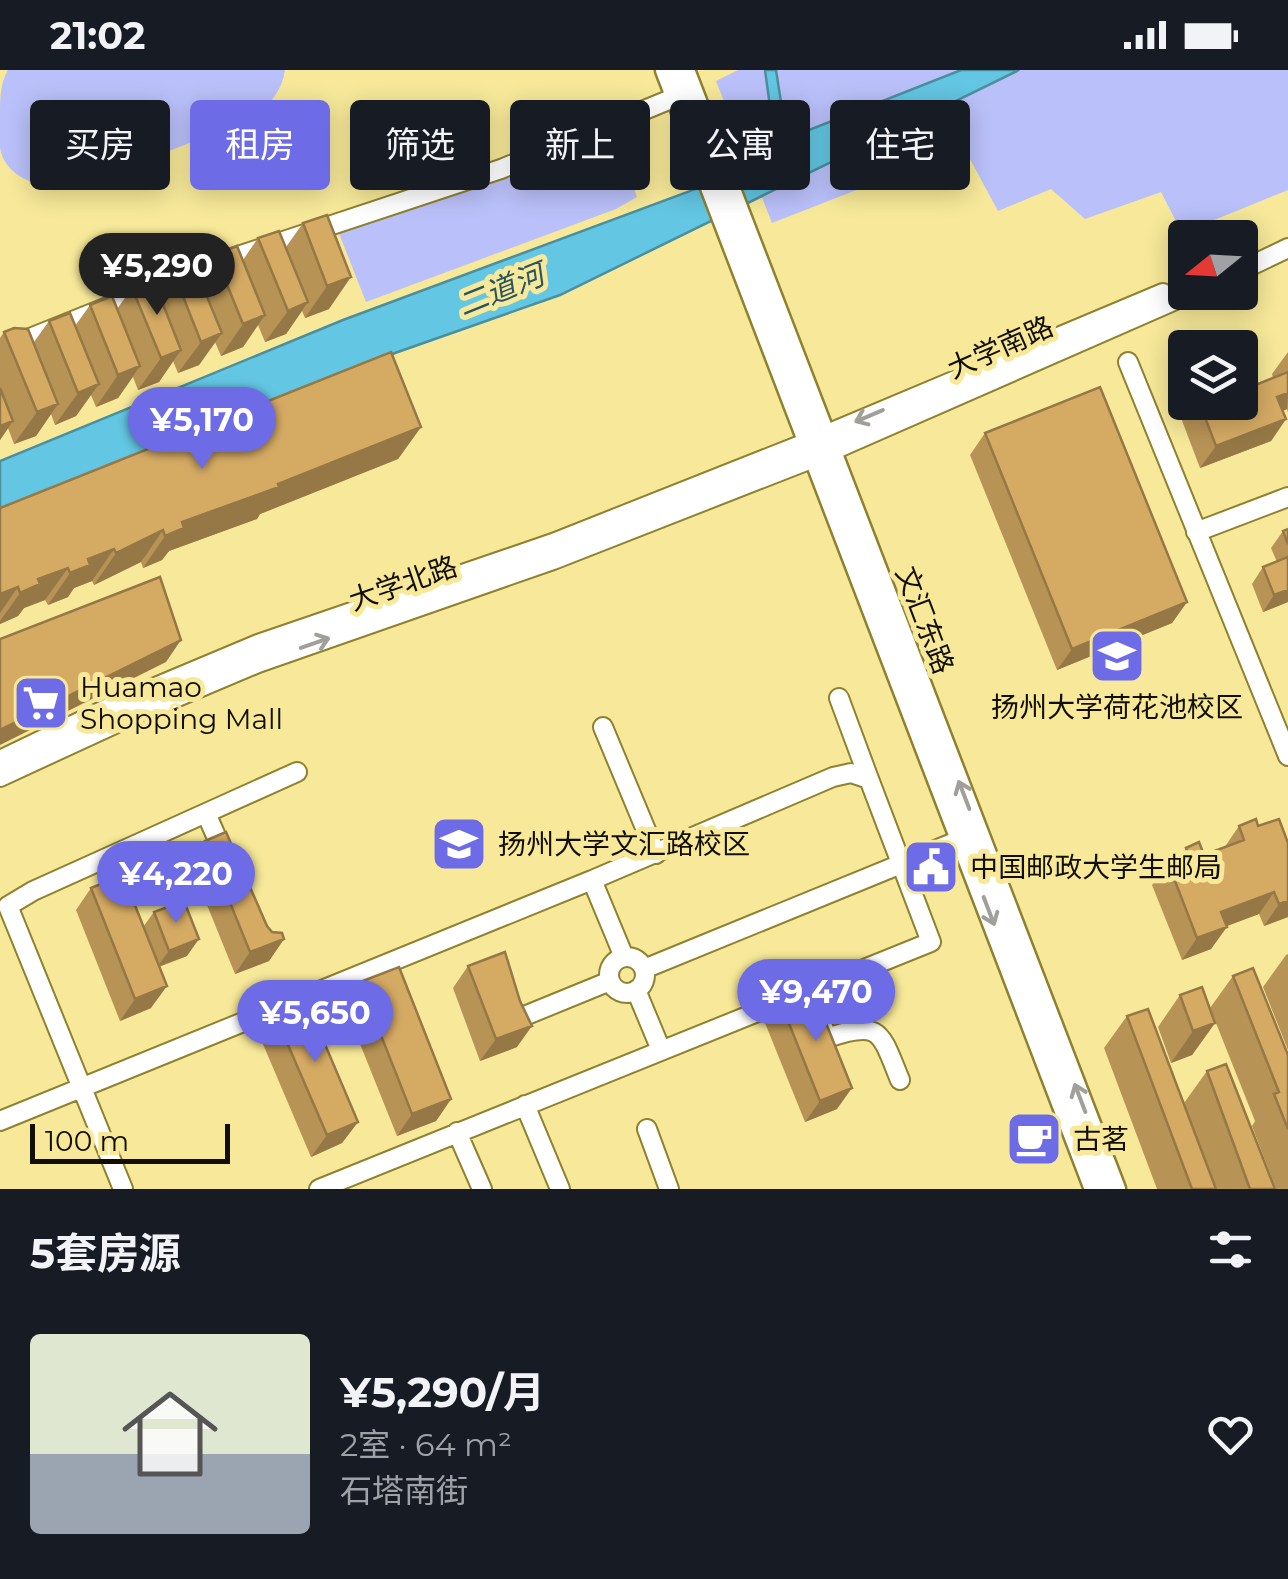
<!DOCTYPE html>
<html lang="zh">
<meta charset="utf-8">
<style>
body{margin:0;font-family:Montserrat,"Noto Sans SC",sans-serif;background:#20242c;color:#f1f3f6;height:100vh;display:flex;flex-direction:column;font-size:38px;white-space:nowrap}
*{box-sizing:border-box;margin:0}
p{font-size:32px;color:#9ea1a6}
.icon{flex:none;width:55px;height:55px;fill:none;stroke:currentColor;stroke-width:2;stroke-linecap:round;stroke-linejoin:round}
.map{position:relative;height:1119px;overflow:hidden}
.panel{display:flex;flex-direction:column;background:#171b24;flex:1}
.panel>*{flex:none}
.banner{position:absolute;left:30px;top:30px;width:1230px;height:90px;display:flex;gap:20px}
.needle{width:65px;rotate:252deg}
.buttons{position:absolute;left:1168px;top:150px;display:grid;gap:20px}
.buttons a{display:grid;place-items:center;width:90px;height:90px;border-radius:10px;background:#171b24;box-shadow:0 5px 25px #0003;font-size:50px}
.scale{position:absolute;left:30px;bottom:25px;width:200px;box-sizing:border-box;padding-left:10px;border:5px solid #130f00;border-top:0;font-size:28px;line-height:35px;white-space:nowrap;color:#130f00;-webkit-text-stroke:8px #f7e999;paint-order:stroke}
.price{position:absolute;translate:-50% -85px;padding:0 22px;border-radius:35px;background:#6d6ce6;color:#fff;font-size:32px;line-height:65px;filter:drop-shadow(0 2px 5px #0008)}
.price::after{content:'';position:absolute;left:50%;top:60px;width:30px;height:22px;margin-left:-15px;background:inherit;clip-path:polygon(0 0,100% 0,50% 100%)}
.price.active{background:#222;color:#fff}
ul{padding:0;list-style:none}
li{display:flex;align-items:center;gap:30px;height:250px;padding:0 30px}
li span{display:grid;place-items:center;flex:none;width:280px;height:200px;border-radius:10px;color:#555}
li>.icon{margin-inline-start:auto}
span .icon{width:120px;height:120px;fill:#fffc;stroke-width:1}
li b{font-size:42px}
h2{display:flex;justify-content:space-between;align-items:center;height:120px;padding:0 30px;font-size:42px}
.pill{padding:0 35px;border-radius:10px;background:#171b24;box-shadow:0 5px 25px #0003;font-size:35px;line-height:90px}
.pill.active{background:#6d6ce6;color:#fff}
.status{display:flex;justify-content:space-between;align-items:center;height:70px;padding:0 50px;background:#171b24;direction:ltr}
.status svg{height:28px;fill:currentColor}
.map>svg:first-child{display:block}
.green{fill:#bac0f9}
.water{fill:#63c6e3;stroke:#4b8f9f;stroke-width:2.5}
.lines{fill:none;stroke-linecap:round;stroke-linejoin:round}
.minor-casing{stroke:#8e8130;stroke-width:22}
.major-casing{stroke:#8e8130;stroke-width:25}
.minor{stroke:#fff;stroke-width:18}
.major{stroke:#fff;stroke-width:20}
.wall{fill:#b79356}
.shaded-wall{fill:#957846}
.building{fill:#d5ab64;stroke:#957846;stroke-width:2.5}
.oneway{stroke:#a19f99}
.labels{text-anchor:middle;stroke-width:10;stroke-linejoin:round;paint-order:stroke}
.street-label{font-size:28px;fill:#130f00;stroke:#f7e999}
.poi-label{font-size:28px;fill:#130f00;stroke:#f7e999;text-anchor:start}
.water-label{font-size:30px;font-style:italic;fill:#2a5562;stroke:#f7e999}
</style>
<div class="status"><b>21:02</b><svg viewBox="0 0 49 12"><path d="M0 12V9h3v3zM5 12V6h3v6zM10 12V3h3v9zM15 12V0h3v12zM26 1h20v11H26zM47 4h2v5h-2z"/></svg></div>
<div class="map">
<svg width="1288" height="1119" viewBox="0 0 1288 1119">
<rect width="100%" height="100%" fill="#f7e999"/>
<!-- green -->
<path class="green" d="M8,0H285C282,22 268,37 250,49L78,117C51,122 5,111 0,78C0,67 0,56 0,46C0,28 0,14 8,0Z
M738,0H1288V120L1182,163L1161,122L1085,149L1051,119L998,141L964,78L772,153L716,11Z
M614,63L637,127L616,139L366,232L338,161Z"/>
<!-- water -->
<path class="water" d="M765,0H776L783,45L794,66L961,0H1019L560,225L395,283L269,337L0,441V391L343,250L768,92L775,73Z"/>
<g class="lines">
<!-- minor casing -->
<g class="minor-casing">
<path id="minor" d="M1240,201L1288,178
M0,280L220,192L501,99L676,27
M1128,292L1288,686
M1196,462L1288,427
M839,628L869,709
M603,657L656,784
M0,690L127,629L258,574L553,473L808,372L1163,223
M0,707L130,647L258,593L553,490L829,382L1194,222
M206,743L226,789
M609 905a18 18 0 1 1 36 0a18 18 0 1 1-36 0Z
M644,899L972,765
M636,920L661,980
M517,949L610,911
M822,954L827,968C881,950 880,961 900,1010
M525,1035L560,1119
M0,1051L592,810
M647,1059L669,1119
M457,1062L482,1119
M123,1119L8,836L33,821L297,702
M319,1119L931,872L869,709L851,703L833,707L592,810L624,887"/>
</g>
<!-- major casing -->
<g class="major-casing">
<path id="major" d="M666,0L1095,1119
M684,0L1115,1119"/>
</g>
<!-- minor -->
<use href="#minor" class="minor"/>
<!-- major -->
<use href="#major" class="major"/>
</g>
<!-- wall -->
<path class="wall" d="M327,145L329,239L305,248L302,241L286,264L265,272L258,255L243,277L221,286L215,272L199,295L178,303L173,291L159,312L138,320L133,307L118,328L96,337L91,325L76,346L55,355L51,344L36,366L14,374L8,358L0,370V268L4,262L34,272L49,251L75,256L90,235L117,239L132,218L158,222L173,201L199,207L215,185L243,190L258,168L286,177L303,153Z
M1288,282V343L1287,339L1283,341L1286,349L1271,371L1200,398L1178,340L1185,330V332H1240L1273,308L1272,304Z
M421,357L398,389L260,444L257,449L169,481L162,490L143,498L141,492L94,515L92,511L74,518L68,527L48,535L45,530L24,538L18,546L0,554V438Z
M985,363L1187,532L1172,553L1057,600L970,385Z
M1288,459V532L1263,542L1252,514L1263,497L1277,492L1271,478L1283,461Z
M1239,756H1258L1288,773V847L1264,856L1259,844L1226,856L1211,879L1182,890L1152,815L1168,793L1178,789L1186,778L1204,785L1224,778Z
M205,771L267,856L272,862L284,869L269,891L235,904L190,793Z
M91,818L143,857L154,842L187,886L159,897L151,938L120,951L76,840Z
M1288,884V980L1263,917L1286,885Z
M468,896L517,977L480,991L453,918Z
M1233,906L1288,985V1119H1276L1252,1056L1255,1051L1210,938Z
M360,912L451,1029L436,1051L397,1066L344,934Z
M1180,925L1215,953L1192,985L1171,993L1158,957Z
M780,931L837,1039L805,1052L765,953Z
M272,938L358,1052L342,1073L311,1087L257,960Z
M1127,946L1184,1033L1207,1001L1275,1119H1157L1104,978Z"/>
<!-- shaded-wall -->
<path class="shaded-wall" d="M351,207L329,239L305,248L327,216Z
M308,232L286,264L265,272L288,241Z
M265,245L243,277L221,286L243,254Z
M222,263L199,295L178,303L201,272Z
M181,280L159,312L138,320L161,288Z
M140,296L118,328L96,337L118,305Z
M99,314L76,346L55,355L78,323Z
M1288,323L1287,339L1262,349L1277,327Z
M58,334L36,366L14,374L37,342Z
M1286,349L1271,371L1200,398L1216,376Z
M13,351L0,370V356Z
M421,357L398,389L260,444L257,449L169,481L162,490L143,498L165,466L182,452Z
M163,460L141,492L94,515L116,483Z
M114,479L92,511L74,518L68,527L48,535L70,503L88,489Z
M68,498L45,530L24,538L18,546L0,554V551L20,523L38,509Z
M18,517L0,543V524Z
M1288,520V532L1263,542L1274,525Z
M1187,532L1172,553L1057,600L1072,579Z
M181,570L166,592L0,675V660Z
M1274,822L1259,844L1206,864L1221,842Z
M1288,831V847L1264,856L1279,834Z
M1227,857L1211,879L1182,890L1197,868Z
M199,869L187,886L157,897L169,881Z
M284,869L269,891L235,904L250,882Z
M167,916L151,938L120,951L135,929Z
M1215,953L1192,985L1171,993L1193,961Z
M532,956L517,977L480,991L496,969Z
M852,1018L837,1039L805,1052L820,1031Z
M451,1029L436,1051L397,1066L412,1044Z
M358,1052L342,1073L311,1087L327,1065Z"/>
<!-- building -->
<path class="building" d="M327,145L351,207L327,216L303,153Z
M279,161L308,232L288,241L258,168Z
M237,176L265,245L243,254L215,185Z
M193,193L222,263L201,272L173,201Z
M153,209L181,280L161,288L132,218Z
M112,226L140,296L118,305L90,235Z
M70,243L99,314L78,323L49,251Z
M14,258L28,259L58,334L37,342L4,262Z
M391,282L421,357L278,414L279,417L182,452L184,458L165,466L163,460L116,483L114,479L88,489L90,495L70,503L68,498L38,509L40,514L20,523L18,517L0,524V438Z
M1288,302V323L1277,327L1286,349L1216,376L1199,332H1240V321Z
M1100,317L1187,532L1072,579L985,363Z
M0,318L13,351L0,356Z
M1288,459V474L1283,461Z
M1288,487V520L1274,525L1263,497Z
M160,507L181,570L0,660V569Z
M1256,749L1258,756L1279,749L1288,773V831L1279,834L1274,822L1221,842L1227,857L1197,868L1168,793L1189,785L1186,778L1199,772L1204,785L1244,770L1239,756Z
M226,762L267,856L272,862L282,863L284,869L250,882L205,771Z
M123,805L167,916L135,929L91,818Z
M184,831L199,869L169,881L154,842Z
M505,882L520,931L532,956L496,969L468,896Z
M399,897L451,1029L412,1044L360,912Z
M1253,898L1288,985V1059L1274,1024L1279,1022L1233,906Z
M1202,917L1215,953L1193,961L1180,925Z
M812,918L852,1018L820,1031L780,931Z
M304,925L358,1052L327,1065L272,938Z
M1148,939L1216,1119H1192L1127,946Z
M1226,994L1275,1119H1250L1207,1001Z"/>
<!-- one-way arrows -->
<defs><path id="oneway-shaft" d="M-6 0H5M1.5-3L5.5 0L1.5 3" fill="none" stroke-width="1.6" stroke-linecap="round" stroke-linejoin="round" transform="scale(2.5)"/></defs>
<g class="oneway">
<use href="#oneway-shaft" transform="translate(869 346) rotate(157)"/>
<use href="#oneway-shaft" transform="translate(315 573) rotate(-19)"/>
<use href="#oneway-shaft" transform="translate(964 725) rotate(-111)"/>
<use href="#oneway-shaft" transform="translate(989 841) rotate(69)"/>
<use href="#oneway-shaft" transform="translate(1080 1028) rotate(-111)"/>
</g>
<!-- icons -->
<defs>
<g id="university-square" transform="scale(2.875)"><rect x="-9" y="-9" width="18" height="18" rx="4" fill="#6d6ce6" stroke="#f7e999"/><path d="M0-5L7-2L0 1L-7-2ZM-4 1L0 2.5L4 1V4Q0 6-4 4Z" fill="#fff"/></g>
<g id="supermarket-square" transform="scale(2.875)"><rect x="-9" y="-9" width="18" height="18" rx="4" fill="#6d6ce6" stroke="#f7e999"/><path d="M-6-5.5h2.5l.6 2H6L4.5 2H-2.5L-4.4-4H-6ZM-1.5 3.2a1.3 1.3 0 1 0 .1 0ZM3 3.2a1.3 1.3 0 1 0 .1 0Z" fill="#fff"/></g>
<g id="civic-square" transform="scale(2.875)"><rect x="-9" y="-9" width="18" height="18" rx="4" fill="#6d6ce6" stroke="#f7e999"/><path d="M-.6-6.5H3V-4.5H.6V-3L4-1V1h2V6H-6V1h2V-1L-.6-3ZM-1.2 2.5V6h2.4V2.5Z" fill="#fff"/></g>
<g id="cafe-square" transform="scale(2.875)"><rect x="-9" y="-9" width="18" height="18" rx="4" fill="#6d6ce6" stroke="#f7e999"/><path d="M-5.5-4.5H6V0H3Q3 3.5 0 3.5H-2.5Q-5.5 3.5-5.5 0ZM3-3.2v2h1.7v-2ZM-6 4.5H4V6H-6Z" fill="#fff"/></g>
</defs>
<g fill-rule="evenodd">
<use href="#university-square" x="1117" y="586"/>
<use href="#supermarket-square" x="41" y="633"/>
<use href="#university-square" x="459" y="774"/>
<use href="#civic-square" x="931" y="797"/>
<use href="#cafe-square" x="1034" y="1069"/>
</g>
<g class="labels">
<!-- street labels -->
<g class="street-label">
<text transform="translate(1000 277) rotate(-24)" y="10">大学南路</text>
<text transform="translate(403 513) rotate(-19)" y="10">大学北路</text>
<text transform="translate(925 550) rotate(69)" y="10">文汇东路</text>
</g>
<!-- poi labels -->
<g class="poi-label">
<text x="80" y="627">Huamao<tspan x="80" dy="32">Shopping Mall</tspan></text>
<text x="1117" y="647" text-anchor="middle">扬州大学荷花池校区</text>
<text x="498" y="784">扬州大学文汇路校区</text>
<text x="970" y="807">中国邮政大学生邮局</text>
<text x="1073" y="1079">古茗</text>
</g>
<!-- water labels -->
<g class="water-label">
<text transform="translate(501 220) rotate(-22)" y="10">二道河</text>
</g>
</g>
</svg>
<div class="buttons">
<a><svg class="needle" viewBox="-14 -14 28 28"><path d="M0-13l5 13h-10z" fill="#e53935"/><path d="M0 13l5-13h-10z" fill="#9ea1a6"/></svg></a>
<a><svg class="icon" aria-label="layers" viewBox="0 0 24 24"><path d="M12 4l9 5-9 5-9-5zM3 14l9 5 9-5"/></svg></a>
</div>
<div class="scale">100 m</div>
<b class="price active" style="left:157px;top:248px">¥5,290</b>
<b class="price" style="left:202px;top:402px">¥5,170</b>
<b class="price" style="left:176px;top:856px">¥4,220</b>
<b class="price" style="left:816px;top:974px">¥9,470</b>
<b class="price" style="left:315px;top:995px">¥5,650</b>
<div class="banner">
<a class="pill">买房</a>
<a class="pill active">租房</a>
<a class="pill">筛选</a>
<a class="pill">新上</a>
<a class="pill">公寓</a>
<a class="pill">住宅</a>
</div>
</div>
<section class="panel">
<h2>5套房源<svg class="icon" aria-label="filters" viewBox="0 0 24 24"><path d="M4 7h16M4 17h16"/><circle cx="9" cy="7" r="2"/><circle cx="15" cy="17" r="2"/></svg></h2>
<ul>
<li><span style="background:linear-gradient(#dfe7d0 60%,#9aa5b1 0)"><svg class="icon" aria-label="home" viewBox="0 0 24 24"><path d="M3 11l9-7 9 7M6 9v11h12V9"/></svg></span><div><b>¥5,290/月</b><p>2室 · 64 m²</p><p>石塔南街</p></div><svg class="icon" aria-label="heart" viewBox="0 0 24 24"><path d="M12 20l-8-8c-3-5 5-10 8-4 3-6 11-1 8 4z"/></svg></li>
</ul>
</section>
